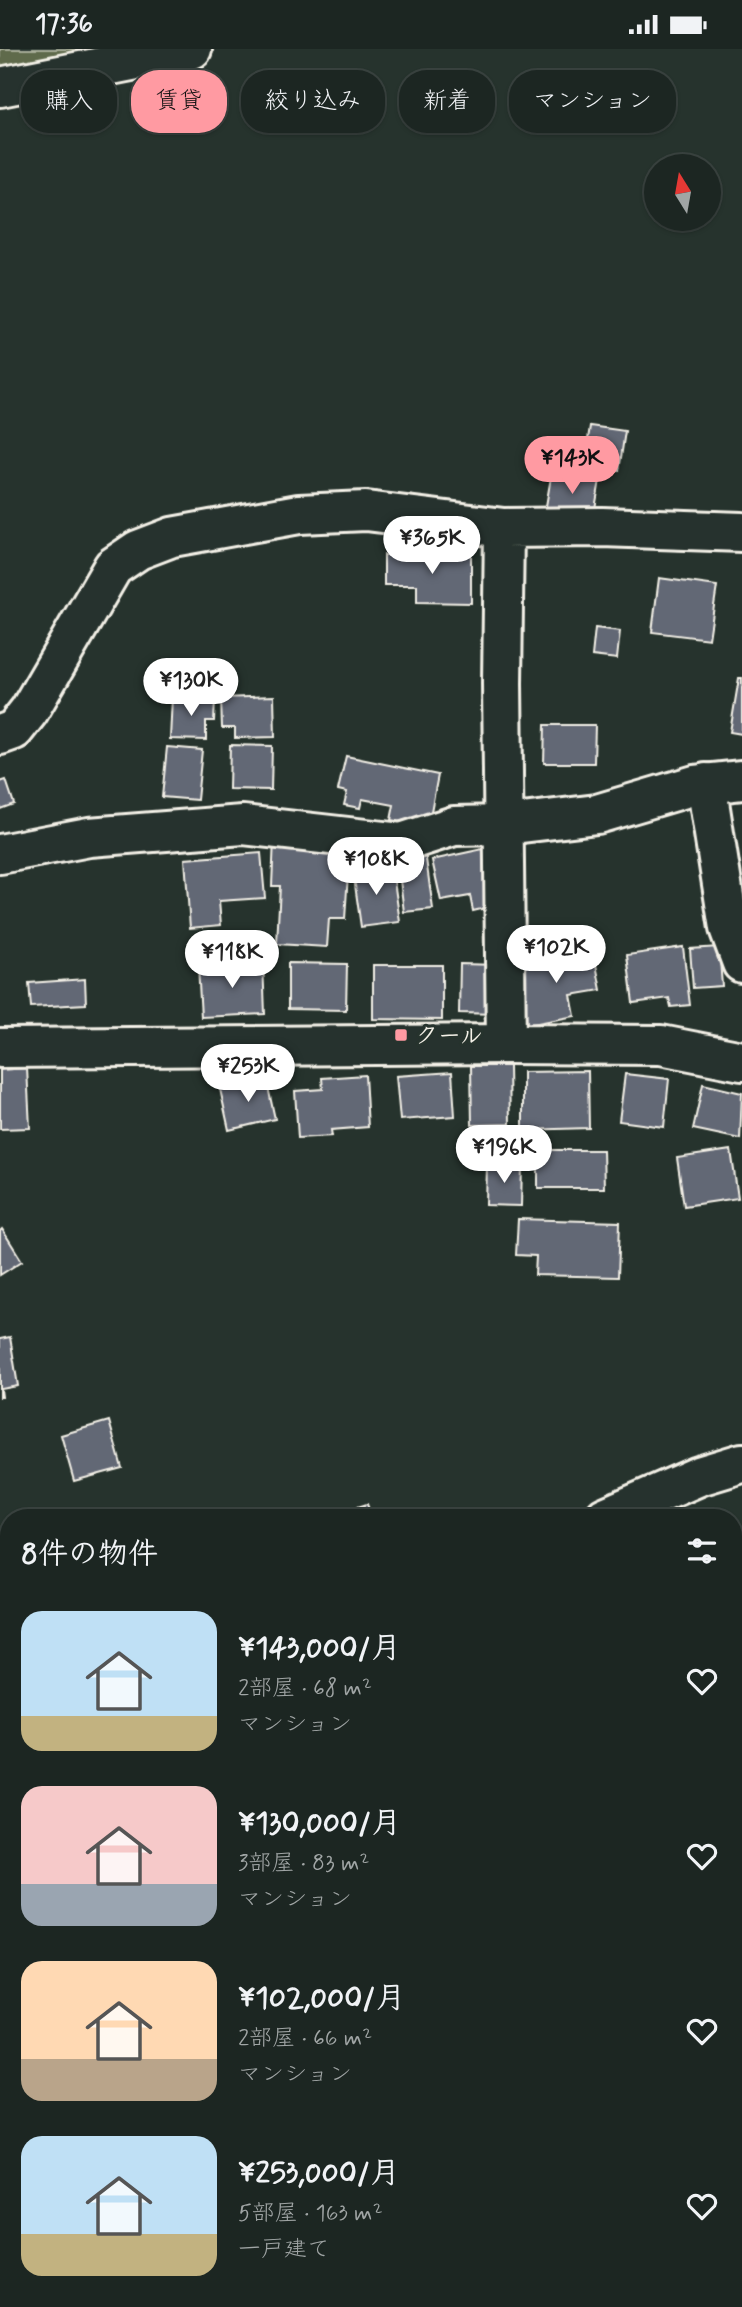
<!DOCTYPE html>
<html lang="ja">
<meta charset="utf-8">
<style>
body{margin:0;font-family:Mynerve,"Klee One",sans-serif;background:#252e2a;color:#f1f3f6;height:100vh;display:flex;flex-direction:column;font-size:26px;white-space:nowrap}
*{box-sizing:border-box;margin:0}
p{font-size:23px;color:#a0a5a5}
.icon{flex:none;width:38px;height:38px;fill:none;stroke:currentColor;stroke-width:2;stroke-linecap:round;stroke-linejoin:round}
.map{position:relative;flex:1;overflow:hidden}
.side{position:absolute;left:0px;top:1460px;width:742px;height:800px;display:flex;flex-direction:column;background:#1c2622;border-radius:28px 28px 0 0;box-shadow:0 2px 5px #0004,0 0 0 2px #3a4340}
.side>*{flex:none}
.top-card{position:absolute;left:21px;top:21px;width:700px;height:63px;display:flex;gap:14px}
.needle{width:46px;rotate:349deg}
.controls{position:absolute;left:644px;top:105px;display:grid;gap:14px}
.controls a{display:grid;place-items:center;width:77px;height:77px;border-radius:50%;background:#1c2622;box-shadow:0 2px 5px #0004,0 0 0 2px #3a4340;font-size:35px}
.price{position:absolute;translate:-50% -60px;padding:0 16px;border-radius:24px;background:#fff;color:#222;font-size:23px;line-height:46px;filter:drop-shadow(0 2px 4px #0008)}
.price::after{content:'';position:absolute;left:50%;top:42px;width:21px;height:16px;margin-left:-10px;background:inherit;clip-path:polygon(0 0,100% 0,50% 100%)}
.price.current{background:#ff9aa2;color:#111}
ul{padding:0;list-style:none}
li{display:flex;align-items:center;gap:21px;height:175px;padding:0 21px}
li span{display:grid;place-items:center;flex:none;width:196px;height:140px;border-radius:21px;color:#555}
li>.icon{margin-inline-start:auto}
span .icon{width:84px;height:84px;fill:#fffc;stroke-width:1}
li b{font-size:30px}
h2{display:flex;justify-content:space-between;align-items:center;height:84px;padding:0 21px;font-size:30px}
.tag{padding:0 24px;border-radius:28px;background:#1c2622;box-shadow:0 2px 5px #0004,0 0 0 2px #3a4340;font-size:24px;line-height:63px}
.tag.current{background:#ff9aa2;color:#111}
.status{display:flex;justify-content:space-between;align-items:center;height:49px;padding:0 35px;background:#1c2622;direction:ltr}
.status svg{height:19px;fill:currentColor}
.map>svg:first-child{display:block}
.green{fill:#5e6b4c;stroke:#a9ae9a;stroke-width:2}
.building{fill:#626775;stroke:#f4f1e8;stroke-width:2}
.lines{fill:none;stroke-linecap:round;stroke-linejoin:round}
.minor-casing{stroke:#f4f1e8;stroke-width:44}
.minor{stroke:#26332d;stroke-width:38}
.poi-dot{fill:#ff9aa2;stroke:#26332d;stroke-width:2.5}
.labels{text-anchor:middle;stroke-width:6;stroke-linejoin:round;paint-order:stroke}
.poi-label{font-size:23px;font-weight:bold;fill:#f4f1e8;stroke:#26332d;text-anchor:start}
</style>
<div class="status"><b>17:36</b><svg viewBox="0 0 49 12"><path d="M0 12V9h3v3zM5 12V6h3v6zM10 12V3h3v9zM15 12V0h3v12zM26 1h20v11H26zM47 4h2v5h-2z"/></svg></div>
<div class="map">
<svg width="742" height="2258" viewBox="0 0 742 2258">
<rect width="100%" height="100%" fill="#26332d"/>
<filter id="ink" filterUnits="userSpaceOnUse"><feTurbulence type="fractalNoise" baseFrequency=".0143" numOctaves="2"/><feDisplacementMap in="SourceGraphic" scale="14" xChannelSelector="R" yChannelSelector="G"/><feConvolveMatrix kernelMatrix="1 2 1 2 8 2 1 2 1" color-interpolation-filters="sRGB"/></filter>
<g filter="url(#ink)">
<!-- green -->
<path class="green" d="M0,0H109L0,19Z"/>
<!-- building -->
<path class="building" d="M590,377L625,382L619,422L584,418Z
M552,422L600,431L593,471L545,463Z
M384,506H471V554L417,553V536H384Z
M659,529L717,537L709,590L652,583Z
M595,579L620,582L617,610L592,607Z
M739,629H742V685L730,683Z
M274,647L275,688L235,689V679H222L221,649Z
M172,648L215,650L214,672H206V691L170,690Z
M545,676H595L594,714H544Z
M230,696L272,697L271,741L229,740Z
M167,698L202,701L197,751L162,748Z
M346,707L438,726L428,778L391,771L394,756L362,750L360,759L344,756L347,743L338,741Z
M6,731L14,755L0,760V733Z
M274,790L350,795L345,870H329L327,898L277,895L280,837H272Z
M483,800L494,857L473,862L470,847L441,852L432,811Z
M425,803L433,860L404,863L397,807Z
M261,804L265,849L219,852L221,876L190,879L185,810Z
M392,818L400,873L361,878L353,822Z
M683,898L690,956L671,958L669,949L633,954L627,906Z
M719,898L722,937L693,939L690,900Z
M593,900L601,941L571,946L575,967L527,976L516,914Z
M263,913L265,965L201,968L198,917Z
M288,914L347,915L346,961L288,960Z
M460,915L499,916L498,965L459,964Z
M373,916H442V971L373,970Z
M85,930L86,955L31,958L29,934Z
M471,1017H509L510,1075L472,1076Z
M27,1019L30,1079L0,1080V1021Z
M588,1022L589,1079L523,1081V1023Z
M452,1023L455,1067L400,1071L396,1027Z
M625,1025L669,1030L664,1078L619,1072Z
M365,1026L368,1078L331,1081L332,1087L298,1089L295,1042L323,1040L322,1029Z
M266,1029L275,1070L229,1081L220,1040Z
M703,1035L742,1044L740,1090L693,1080Z
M538,1101H603L604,1139H538Z
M731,1101L738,1149L684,1157L677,1109Z
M487,1115L522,1116L521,1157L486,1156Z
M518,1170L620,1173L618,1228L535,1226L536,1207L516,1206Z
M2,1180L22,1212L0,1226V1182Z
M10,1288L18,1337L1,1340L2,1348H0V1290Z
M109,1372L122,1419L74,1432L61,1386Z
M367,1455L372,1468H326Z
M733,1622L742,1624V1678L733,1676Z"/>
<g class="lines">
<!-- minor casing -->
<g class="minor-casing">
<path id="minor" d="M0,38L192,0
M504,479L502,634L506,995
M0,686L14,681L29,662L113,518L138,501L172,488L299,465L366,462L504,479L602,478L742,483
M706,734L729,879L742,914
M0,805L89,788L243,776L401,794L454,777L505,776L597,765L695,736L742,731
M0,999L506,995L661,996L742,1012
M605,1468L699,1427L742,1414
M733,1785L742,1769
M0,1878L9,1874
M368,2258L373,2250"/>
</g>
<!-- minor -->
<use href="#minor" class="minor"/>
</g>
</g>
<!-- markers -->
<rect class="poi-dot" x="394" y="979" width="14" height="14" rx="3.5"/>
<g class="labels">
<!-- poi labels -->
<g class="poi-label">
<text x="415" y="994">クール</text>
</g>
</g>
</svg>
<div class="controls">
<a><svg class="needle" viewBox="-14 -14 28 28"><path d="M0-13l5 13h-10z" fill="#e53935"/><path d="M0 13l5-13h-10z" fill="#a0a5a5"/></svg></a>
</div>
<b class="price current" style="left:572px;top:447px">¥143K</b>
<b class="price" style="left:432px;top:527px">¥365K</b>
<b class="price" style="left:191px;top:669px">¥130K</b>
<b class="price" style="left:376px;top:848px">¥108K</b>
<b class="price" style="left:556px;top:936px">¥102K</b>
<b class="price" style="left:232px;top:941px">¥118K</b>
<b class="price" style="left:248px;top:1055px">¥253K</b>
<b class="price" style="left:504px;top:1136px">¥196K</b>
<div class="top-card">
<a class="tag">購入</a>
<a class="tag current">賃貸</a>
<a class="tag">絞り込み</a>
<a class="tag">新着</a>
<a class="tag">マンション</a>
</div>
<section class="side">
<h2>8件の物件<svg class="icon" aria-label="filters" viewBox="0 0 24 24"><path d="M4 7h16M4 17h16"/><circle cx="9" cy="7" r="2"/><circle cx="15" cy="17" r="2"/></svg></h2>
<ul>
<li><span style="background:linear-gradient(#bfe0f5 75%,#c2b280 0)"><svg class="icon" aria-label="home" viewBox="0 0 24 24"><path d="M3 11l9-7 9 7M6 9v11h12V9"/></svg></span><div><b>¥143,000/月</b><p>2部屋 · 68 m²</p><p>マンション</p></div><svg class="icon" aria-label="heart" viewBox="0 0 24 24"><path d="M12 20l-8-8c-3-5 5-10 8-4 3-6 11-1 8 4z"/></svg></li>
<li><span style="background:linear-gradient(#f6c9c9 70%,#9aa5b1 0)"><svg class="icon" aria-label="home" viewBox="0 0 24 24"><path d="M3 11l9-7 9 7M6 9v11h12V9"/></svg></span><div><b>¥130,000/月</b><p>3部屋 · 83 m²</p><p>マンション</p></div><svg class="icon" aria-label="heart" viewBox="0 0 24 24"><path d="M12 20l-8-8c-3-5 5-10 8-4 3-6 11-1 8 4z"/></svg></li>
<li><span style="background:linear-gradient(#ffd9b3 70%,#b9a48a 0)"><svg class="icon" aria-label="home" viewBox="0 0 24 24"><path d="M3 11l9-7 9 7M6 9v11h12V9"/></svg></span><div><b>¥102,000/月</b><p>2部屋 · 66 m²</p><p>マンション</p></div><svg class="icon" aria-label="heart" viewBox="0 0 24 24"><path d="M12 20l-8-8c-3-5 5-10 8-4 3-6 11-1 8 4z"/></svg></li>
<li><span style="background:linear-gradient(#bfe0f5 70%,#c2b280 0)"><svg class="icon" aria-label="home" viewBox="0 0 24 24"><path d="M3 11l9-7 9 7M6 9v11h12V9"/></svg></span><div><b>¥253,000/月</b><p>5部屋 · 163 m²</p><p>一戸建て</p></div><svg class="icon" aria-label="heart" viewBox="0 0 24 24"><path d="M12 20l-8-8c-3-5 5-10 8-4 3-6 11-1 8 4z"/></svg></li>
</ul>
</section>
</div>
